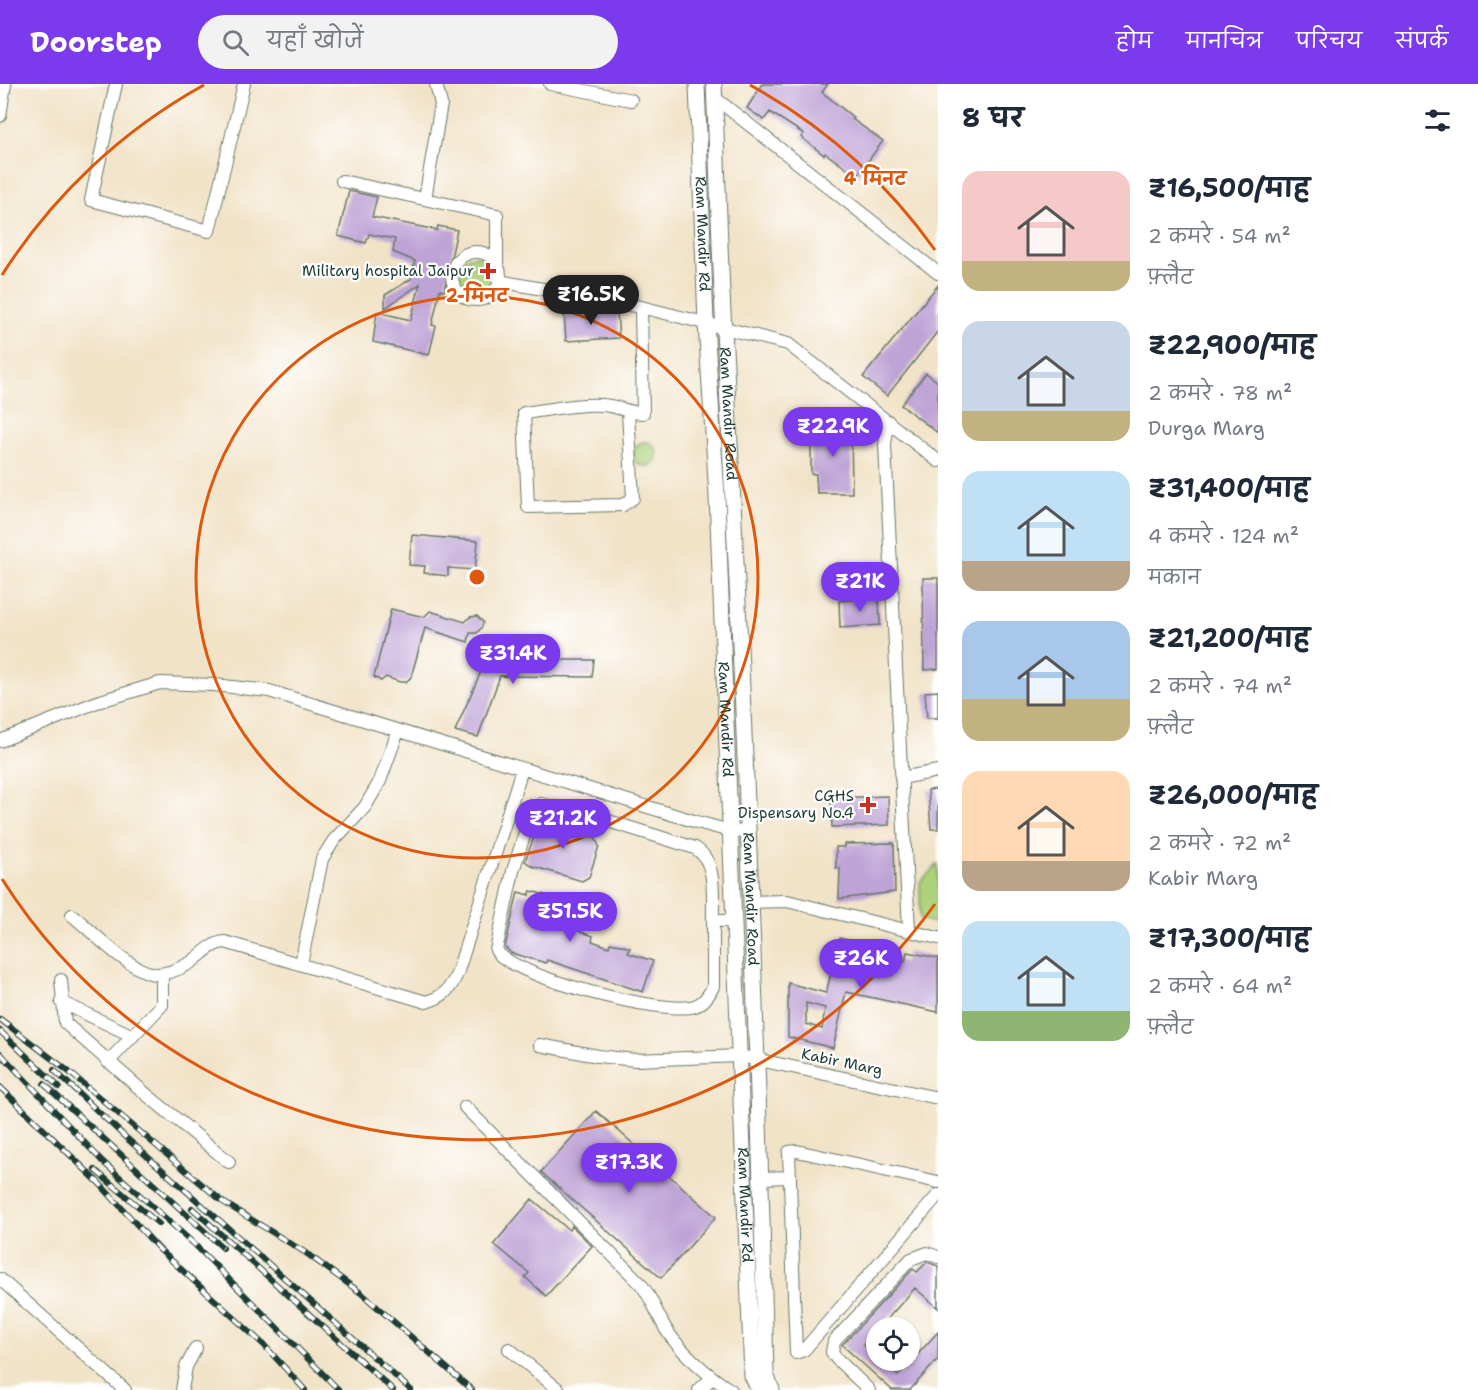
<!DOCTYPE html>
<html lang="hi">
<meta charset="utf-8">
<style>
body{margin:0;font-family:"Shantell Sans","Playpen Sans Deva",sans-serif;background:#f2f2f3;color:#1f2937;height:100vh;display:flex;flex-direction:column;font-size:22px;white-space:nowrap}
*{box-sizing:border-box;margin:0}
p{font-size:20px;color:#747a83}
.icon{flex:none;width:33px;height:33px;fill:none;stroke:currentColor;stroke-width:2;stroke-linecap:round;stroke-linejoin:round}
.map{position:relative;flex:1;overflow:hidden}
.sheet{display:flex;flex-direction:column;background:#fff;width:540px}
.sheet>*{flex:none}
.buttons{position:absolute;left:866px;top:1233px;display:grid;gap:12px}
.buttons a{display:grid;place-items:center;width:54px;height:54px;border-radius:50%;background:#fff;box-shadow:0 2px 4px #0004;font-size:30px}
.price{position:absolute;translate:-50% -51px;padding:0 14px;border-radius:21px;background:#7c3aed;color:#fff;font-size:20px;line-height:39px;filter:drop-shadow(0 2px 3px #0008)}
.price::after{content:'';position:absolute;left:50%;top:36px;width:18px;height:14px;margin-left:-9px;background:inherit;clip-path:polygon(0 0,100% 0,50% 100%)}
.price.current{background:#222;color:#fff}
ul{padding:0;list-style:none}
li{display:flex;align-items:center;gap:18px;height:150px;padding:0 24px}
li span{display:grid;place-items:center;flex:none;width:168px;height:120px;border-radius:18px;color:#555}
li>.icon{margin-inline-start:auto}
span .icon{width:72px;height:72px;fill:#fffc;stroke-width:1}
li b{font-size:26px}
h2{display:flex;justify-content:space-between;align-items:center;height:72px;padding:0 24px;font-size:26px}
header{display:flex;align-items:center;gap:36px;box-sizing:border-box;height:84px;padding:0 30px;background:#7c3aed;color:#fff}
header strong{font-size:28px}
nav{display:flex;gap:33px;margin-inline-start:auto;font-size:21px}
.search{width:420px;height:54px;background:#f2f2f3;display:flex;align-items:center;gap:15px;box-sizing:border-box;padding:0 21px;border-radius:33px;color:#747a83;font-size:22px}
main{display:flex;flex:1;min-height:0}
.map>svg:first-child{display:block}
.green{fill:#add27c;stroke:#668858;stroke-width:1.5}
.building{fill:#bea3d6;fill-rule:evenodd}
.lines{fill:none;stroke-linecap:round;stroke-linejoin:round}
.minor-casing{stroke:#687767;stroke-width:14}
.major-casing{stroke:#687767;stroke-width:17}
.minor{stroke:#fff;stroke-width:12}
.major{stroke:#fff;stroke-width:15}
.rail-casing{stroke:#1f3d34;stroke-width:6}
.rail{stroke:#fff;stroke-width:4;stroke-dasharray:11;stroke-linecap:butt}
.ring{fill:none;stroke:#de580e;stroke-width:3}
.poi-dot{fill:#c8321e;stroke:#fff;stroke-width:2}
.labels{text-anchor:middle;stroke-width:4.5;stroke-linejoin:round;paint-order:stroke}
.street-label{font-size:15px;fill:#1f3d34;stroke:#fff}
.poi-label{font-size:15px;fill:#1f3d34;stroke:#fff;text-anchor:end}
.centre{fill:#de580e;stroke:#fff;stroke-width:3}
.ring-label{font-size:18px;text-anchor:middle;font-weight:bold;fill:#de580e;stroke:#fff;stroke-width:4.5;stroke-linejoin:round;paint-order:stroke}
</style>
<header>
<strong>Doorstep</strong>
<div class="search"><svg class="icon" aria-label="search" viewBox="0 0 24 24"><circle cx="10" cy="10" r="6"/><path d="M15 15l6 6"/></svg>यहाँ खोजें</div>
<nav><a>होम</a><a>मानचित्र</a><a>परिचय</a><a>संपर्क</a></nav>
</header>
<main>
<div class="map">
<svg width="938" height="1306" viewBox="0 0 938 1306">
<rect width="100%" height="100%" fill="#fff"/>
<filter id="ink" filterUnits="userSpaceOnUse"><feTurbulence type="fractalNoise" baseFrequency=".0167" numOctaves="2"/><feDisplacementMap in="SourceGraphic" scale="12" xChannelSelector="R" yChannelSelector="G"/><feConvolveMatrix kernelMatrix="1 2 1 2 8 2 1 2 1" color-interpolation-filters="sRGB"/></filter>
<filter id="wash" filterUnits="userSpaceOnUse"><feTurbulence type="fractalNoise" baseFrequency=".008" numOctaves="4" result="noise"/><feDisplacementMap in="SourceGraphic" scale="24" xChannelSelector="R" yChannelSelector="G"/><feGaussianBlur stdDeviation="1.35" result="paint"/><feColorMatrix in="noise" values="0 0 0 0 0 0 0 0 0 0 0 0 0 0 0 0 0 1.4 0 .05"/><feComposite in="paint" operator="in"/></filter>
<g filter="url(#wash)">
<rect width="100%" height="100%" fill="#f1e3c7"/>
<!-- green -->
<path class="green" d="M456 192a20 20 0 1 1 40 0a20 20 0 1 1-40 0Z
M633 370a12 12 0 1 1 24 0a12 12 0 1 1-24 0Z
M938,780V840L920,835V798Z"/>
<g id="blocks">
<!-- building -->
<path class="building" d="M762,0H828L822,8L854,34L852,35L883,57L857,92L825,69L824,71L801,53L804,50L770,28L764,36L747,24Z
M349,107L377,113L372,133L437,146L438,142L457,146L444,207L440,206L432,241L436,242L429,271L373,258L377,228L411,236L420,200L385,224V211L411,195L415,177L393,168L395,155L369,150L366,159L338,152Z
M938,201V247L887,312L863,293Z
M564,228H617L619,254L566,257Z
M926,289L938,298V349L901,321Z
M851,339L852,409H817L816,390H811V357H817V340Z
M412,451L478,457L475,486L448,484V492L424,489L425,482L409,481Z
M923,494H938V585L924,586Z
M879,514L880,541L840,544L839,517Z
M391,525L424,533L430,527L465,538L470,533L477,532L483,538L482,543L477,549H470L468,558L425,544L411,593L406,598H400L386,593L381,597L374,593Z
M499,576H594L592,593L500,592L478,653L455,647L483,583Z
M938,607V634H927L925,608Z
M938,705V745H931L928,706Z
M888,712L889,741L832,743L831,714Z
M545,734L594,751L599,762L589,793L582,797L532,782L525,777L539,740Z
M894,759L895,808L839,815L840,784H836V763H845V760Z
M531,807L566,817L564,823L576,826L570,844L593,852L592,857L609,863L610,859L621,861L630,864L628,869L653,877L643,908L547,876L546,879L511,869L505,863L518,808L529,811Z
M840,854L860,859L858,867L905,878L907,868L938,874V928L846,908L833,964L788,953V899L826,909ZM806,919L825,924L822,945L806,940Z
M596,1027L716,1133L661,1194L541,1088Z
M532,1115L569,1146L572,1142L592,1162L546,1212L525,1193L529,1189L494,1160Z
M927,1178L938,1182V1224L915,1204L879,1244H876L863,1261L876,1272V1276H881L898,1292L938,1248V1275L910,1306H892L842,1261L913,1185L917,1188Z"/>
</g>
</g>
<g filter="url(#ink)">
<use href="#blocks" fill-opacity="0" stroke="#687767" stroke-width="1.5"/>
<g class="lines">
<!-- minor casing -->
<g class="minor-casing">
<path id="minor" d="M116,0L91,116L209,147L244,0
M550,0L631,16
M715,14L938,189
M0,32L5,0
M342,97L497,131V180
M425,115L441,20L436,0
M452 192a24 24 0 1 1 48 0a24 24 0 1 1-48 0Z
M499,197L641,223L643,329C628,329 618,322 603,321C577,319 549,326 524,329L528,423L623,421L633,414L628,329
M641,223L788,260L938,377
M888,337L885,361L909,846
M0,657L97,618L160,599L214,601L269,607L697,738L730,747L748,748
M901,694L938,687
M750,818L787,817L938,854
M72,831C93,848 125,882 150,889C161,893 180,885 190,879C202,871 211,859 225,858L426,918C443,913 450,906 457,890L522,685
M713,836V903C709,911 704,919 695,922C665,932 511,893 496,866L513,787L531,729L541,720L576,727L695,764C718,778 712,812 713,836L734,838
M301,880L322,775L334,756L365,723L380,697L398,647
M61,896L65,939L147,1011L229,1078
M61,918L133,952
M540,961L598,972L635,976L740,972L938,1014
M108,978L162,921V890
M465,1023L640,1199C652,1214 654,1224 663,1240C674,1262 710,1294 731,1306
M762,1094L789,1093
M938,1098L797,1067L789,1068L796,1269L804,1266L938,1111
M0,1195L125,1306
M509,1265L559,1306
M182,1306L186,1283L196,1264
M699,1306L712,1294
M869,1306L836,1274L832,1268L834,1257L911,1175L927,1169L938,1173"/>
</g>
<!-- major casing -->
<g class="major-casing">
<g id="major">
<path id="s1" d="M697,0L706,239L717,412L752,1292L759,1306"/>
<path id="s2" d="M714,0C718,82 719,164 724,246C743,594 758,942 766,1290L772,1306"/>
</g>
</g>
<!-- minor -->
<use href="#minor" class="minor"/>
<!-- major -->
<use href="#major" class="major"/>
<!-- rail casing -->
<g class="rail-casing">
<path id="rail" d="M0,935L68,987L223,1118L306,1169L361,1209L472,1306
M0,947L59,1003
M0,969L102,1077L193,1159L339,1306
M54,986L123,1051L411,1306
M44,1000L223,1164
M0,1003L99,1099L159,1165L264,1261L305,1306
M95,1086L159,1140
M192,1124L393,1306"/>
</g>
<!-- rail -->
<use href="#rail" class="rail"/>
</g>
</g>
<!-- distance rings -->
<g class="ring">
<circle cx="477" cy="493" r="281"/>
<path d="M935 820A563 563 0 0 1 2 795M2 191A563 563 0 0 1 204 1M750 1A563 563 0 0 1 935 166"/>
</g>
<!-- markers -->
<g class="poi-dot">
<path d="M485 178h6v6h6v6h-6v6h-6v-6h-6v-6h6z"/>
<path d="M865 712h6v6h6v6h-6v6h-6v-6h-6v-6h6z"/>
</g>
<g class="labels">
<!-- street labels -->
<g class="street-label">
<text dy="5" stroke="none"><textPath href="#s1" startOffset="150">Ram Mandir Rd</textPath></text>
<text dy="5" stroke="none"><textPath href="#s2" startOffset="330">Ram Mandir Road</textPath></text>
<text dy="5" stroke="none"><textPath href="#s1" startOffset="636">Ram Mandir Rd</textPath></text>
<text dy="5" stroke="none"><textPath href="#s2" startOffset="816">Ram Mandir Road</textPath></text>
<text transform="translate(842 978) rotate(12)" y="5">Kabir Marg</text>
<text dy="5" stroke="none"><textPath href="#s1" startOffset="1122">Ram Mandir Rd</textPath></text>
</g>
<!-- poi labels -->
<g class="poi-label">
<text x="474" y="192">Military hospital Jaipur</text>
<text x="854" y="717">CGHS<tspan x="854" dy="17">Dispensary No.4</tspan></text>
</g>
</g>
<circle cx="477" cy="493" r="9" class="centre"/>
<g class="ring-label">
<text x="875" y="101">4 मिनट</text>
<text x="477" y="218">2 मिनट</text>
</g>
</svg>
<div class="buttons">
<a><svg class="icon" aria-label="locate" viewBox="0 0 24 24"><circle cx="12" cy="12" r="6"/><path d="M12 2v4M12 18v4M2 12h4M18 12h4"/></svg></a>
</div>
<b class="price current" style="left:591px;top:242px">₹16.5K</b>
<b class="price" style="left:833px;top:374px">₹22.9K</b>
<b class="price" style="left:860px;top:529px">₹21K</b>
<b class="price" style="left:513px;top:601px">₹31.4K</b>
<b class="price" style="left:563px;top:766px">₹21.2K</b>
<b class="price" style="left:570px;top:859px">₹51.5K</b>
<b class="price" style="left:861px;top:906px">₹26K</b>
<b class="price" style="left:629px;top:1110px">₹17.3K</b>
</div>
<section class="sheet">
<h2>8 घर<svg class="icon" aria-label="filters" viewBox="0 0 24 24"><path d="M4 7h16M4 17h16"/><circle cx="9" cy="7" r="2"/><circle cx="15" cy="17" r="2"/></svg></h2>
<ul>
<li><span style="background:linear-gradient(#f6c9c9 75%,#c2b280 0)"><svg class="icon" aria-label="home" viewBox="0 0 24 24"><path d="M3 11l9-7 9 7M6 9v11h12V9"/></svg></span><div><b>₹16,500/माह</b><p>2 कमरे · 54 m²</p><p>फ़्लैट</p></div></li>
<li><span style="background:linear-gradient(#c9d6e8 75%,#c2b280 0)"><svg class="icon" aria-label="home" viewBox="0 0 24 24"><path d="M3 11l9-7 9 7M6 9v11h12V9"/></svg></span><div><b>₹22,900/माह</b><p>2 कमरे · 78 m²</p><p>Durga Marg</p></div></li>
<li><span style="background:linear-gradient(#bfe0f5 75%,#b9a48a 0)"><svg class="icon" aria-label="home" viewBox="0 0 24 24"><path d="M3 11l9-7 9 7M6 9v11h12V9"/></svg></span><div><b>₹31,400/माह</b><p>4 कमरे · 124 m²</p><p>मकान</p></div></li>
<li><span style="background:linear-gradient(#a9c7e8 65%,#c2b280 0)"><svg class="icon" aria-label="home" viewBox="0 0 24 24"><path d="M3 11l9-7 9 7M6 9v11h12V9"/></svg></span><div><b>₹21,200/माह</b><p>2 कमरे · 74 m²</p><p>फ़्लैट</p></div></li>
<li><span style="background:linear-gradient(#ffd9b3 75%,#b9a48a 0)"><svg class="icon" aria-label="home" viewBox="0 0 24 24"><path d="M3 11l9-7 9 7M6 9v11h12V9"/></svg></span><div><b>₹26,000/माह</b><p>2 कमरे · 72 m²</p><p>Kabir Marg</p></div></li>
<li><span style="background:linear-gradient(#bfe0f5 75%,#8fb573 0)"><svg class="icon" aria-label="home" viewBox="0 0 24 24"><path d="M3 11l9-7 9 7M6 9v11h12V9"/></svg></span><div><b>₹17,300/माह</b><p>2 कमरे · 64 m²</p><p>फ़्लैट</p></div></li>
</ul>
</section>
</main>
